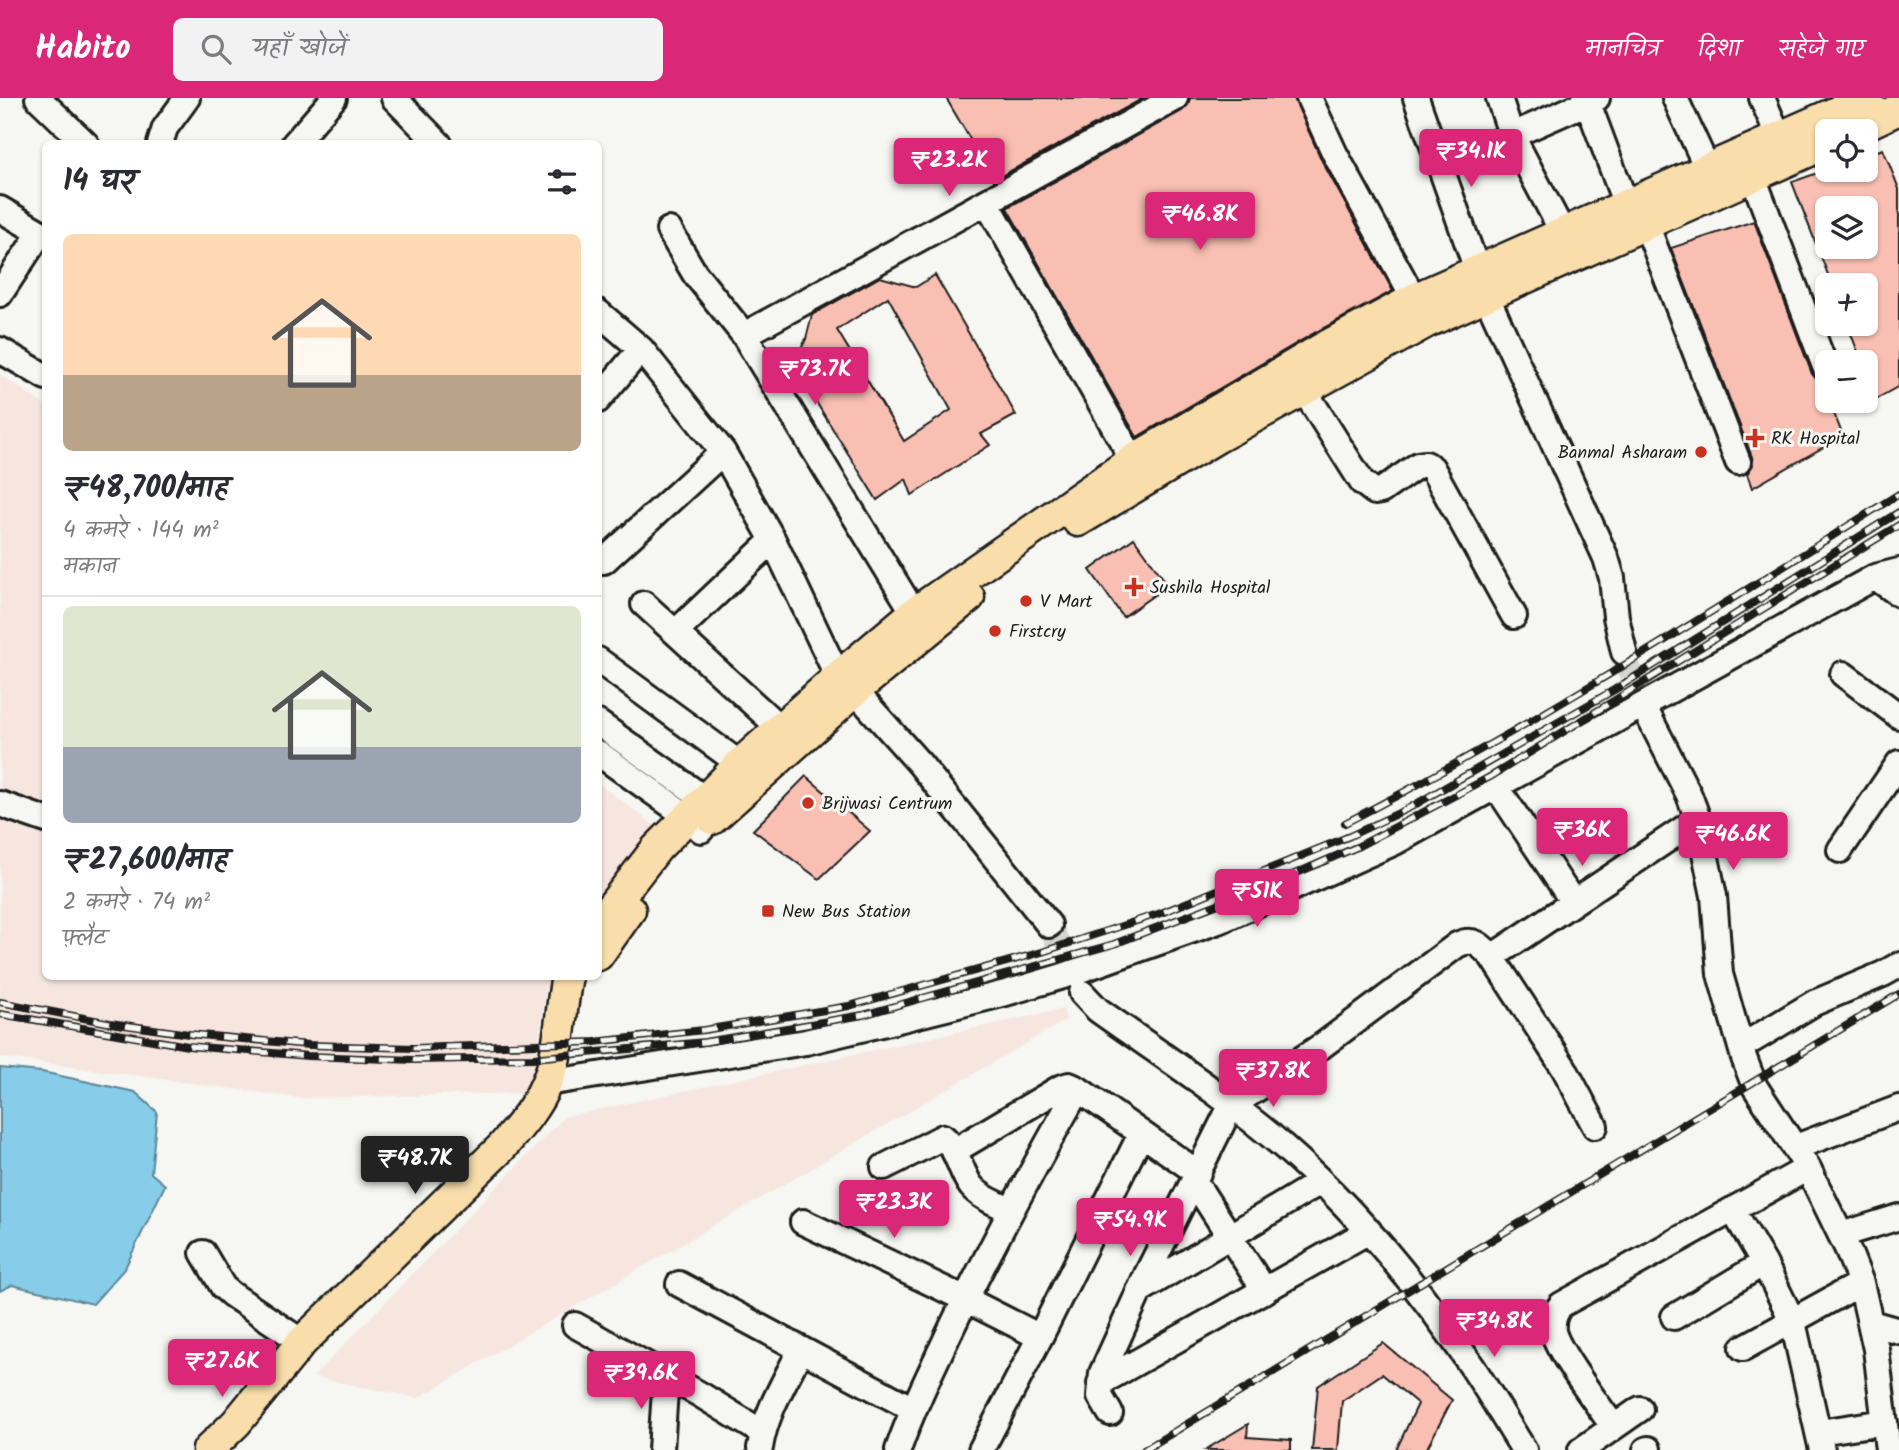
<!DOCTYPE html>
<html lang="hi">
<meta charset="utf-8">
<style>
body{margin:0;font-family:Kalam,"Playpen Sans Deva",sans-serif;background:#f2f2f3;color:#2b2b33;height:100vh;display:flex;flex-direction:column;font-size:26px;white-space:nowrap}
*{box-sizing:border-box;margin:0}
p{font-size:23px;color:#7c7c81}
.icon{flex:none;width:38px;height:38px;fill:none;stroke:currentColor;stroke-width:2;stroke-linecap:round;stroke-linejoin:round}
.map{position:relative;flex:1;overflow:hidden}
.details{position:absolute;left:42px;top:42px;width:560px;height:840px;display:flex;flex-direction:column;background:#fff;border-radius:10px;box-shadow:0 2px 5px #0004}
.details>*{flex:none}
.tools{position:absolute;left:1815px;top:21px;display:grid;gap:14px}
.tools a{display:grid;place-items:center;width:63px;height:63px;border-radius:10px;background:#fff;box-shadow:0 2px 5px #0004;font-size:35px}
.price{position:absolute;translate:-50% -60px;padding:0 16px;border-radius:7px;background:#db2777;color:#fff;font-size:23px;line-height:46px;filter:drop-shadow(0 2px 4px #0008)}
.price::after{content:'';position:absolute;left:50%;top:42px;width:21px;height:16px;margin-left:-10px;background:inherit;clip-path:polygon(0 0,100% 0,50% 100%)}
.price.active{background:#222;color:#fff}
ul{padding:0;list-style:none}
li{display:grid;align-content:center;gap:14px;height:371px;padding:0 21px}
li+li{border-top:2px solid #e1e1e2}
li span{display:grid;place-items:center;height:217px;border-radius:10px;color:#555}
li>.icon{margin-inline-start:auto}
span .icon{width:126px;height:126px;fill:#fffc;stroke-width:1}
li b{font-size:30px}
h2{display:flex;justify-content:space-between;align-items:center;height:84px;padding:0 21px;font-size:30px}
header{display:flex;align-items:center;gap:42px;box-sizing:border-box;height:98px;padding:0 35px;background:#db2777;color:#fff}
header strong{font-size:33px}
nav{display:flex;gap:38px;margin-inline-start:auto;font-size:24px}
.search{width:490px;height:63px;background:#f2f2f3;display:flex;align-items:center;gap:18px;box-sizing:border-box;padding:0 24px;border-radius:10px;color:#7c7c81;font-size:26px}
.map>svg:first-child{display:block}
.built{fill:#f7e6df}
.water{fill:#87cce8;stroke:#5c8696;stroke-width:2}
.building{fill:#f9bfb2;stroke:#1c1c1c;stroke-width:2;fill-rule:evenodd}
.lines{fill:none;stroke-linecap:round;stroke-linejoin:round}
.minor-tunnel{stroke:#d5d5d2;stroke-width:24;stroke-dasharray:24 12;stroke-linecap:butt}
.minor-casing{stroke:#1c1c1c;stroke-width:30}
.major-casing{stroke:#1c1c1c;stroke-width:35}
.minor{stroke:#f6f6f2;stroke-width:24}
.major{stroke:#f9deab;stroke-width:30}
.rail-casing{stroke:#1c1c1c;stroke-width:8}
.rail{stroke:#f6f6f2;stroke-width:5;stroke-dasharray:16;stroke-linecap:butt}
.poi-dot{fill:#c8321e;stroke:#f6f6f2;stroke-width:2.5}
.labels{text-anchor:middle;stroke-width:6;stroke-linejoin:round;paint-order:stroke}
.poi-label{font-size:18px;fill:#1c1c1c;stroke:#f6f6f2;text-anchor:start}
</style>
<header>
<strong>Habito</strong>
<div class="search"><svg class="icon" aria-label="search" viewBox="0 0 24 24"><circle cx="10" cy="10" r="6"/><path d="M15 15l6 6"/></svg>यहाँ खोजें</div>
<nav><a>मानचित्र</a><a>दिशा</a><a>सहेजे गए</a></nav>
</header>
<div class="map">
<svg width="1899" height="1352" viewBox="0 0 1899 1352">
<rect width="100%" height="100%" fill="#f6f6f2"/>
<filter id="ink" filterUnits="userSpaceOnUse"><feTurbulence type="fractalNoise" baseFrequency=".0143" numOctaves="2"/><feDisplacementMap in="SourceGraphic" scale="14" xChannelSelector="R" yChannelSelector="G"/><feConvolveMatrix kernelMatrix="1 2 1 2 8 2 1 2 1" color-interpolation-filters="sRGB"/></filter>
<g filter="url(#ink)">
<!-- built -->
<path class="built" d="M0,277L45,307L46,878L554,879L546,889L532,995L299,1000L0,959Z
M599,686L657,729L599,813Z
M1063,911L1066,922L418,1300L313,1279L564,1019Z"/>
<!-- water -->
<path class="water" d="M0,970L42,974L135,994L157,1014L151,1075L165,1087L125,1170L93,1206L12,1187L0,1193Z"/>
<!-- building -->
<path class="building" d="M946,0H1144L994,82Z
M1190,0H1294L1322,63L1393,193L1314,235L1137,339L1007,110L1182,13L1188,7Z
M1883,51L1899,91V288L1876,301L1866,275V264H1862L1847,226H1866V187H1832L1792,84L1826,72H1866V57ZM1827,110H1866V149H1827Z
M1754,123L1812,276L1822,285L1827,303H1829L1843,338L1752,390L1747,376L1753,367L1752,359L1671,150Z
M935,177L1016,317L981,336L990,347L912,397L906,381L877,402L793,267L806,241L812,217L880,179L916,189ZM888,199L951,312L904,343L837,232Z
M1134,440L1168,487L1123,519L1090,472Z
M806,678L870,733L819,781L753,732Z
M1383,1245L1452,1302L1426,1352H1396L1418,1306L1382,1276L1342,1303L1338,1352H1312L1318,1288Z
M1248,1326L1247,1339L1291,1342V1352H1205Z"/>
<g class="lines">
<!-- minor-tunnel -->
<path class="minor-tunnel" d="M1624,554L1630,575L1647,615
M1049,827L1080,891"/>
<!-- minor casing -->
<g class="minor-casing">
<path id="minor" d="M38,0L86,46
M394,0L439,46
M1309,0L1335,56L1414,201
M1416,0L1486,197L1606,460L1612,480L1616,519L1624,554
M1499,0L1511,36L1564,137
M1586,0L1626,107
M1675,0L1707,70
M1762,0L1779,39
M160,46L165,30L187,0
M294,46L334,0
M1440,69L1597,0
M1753,79L1826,271
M987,105L1142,378
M0,111L46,138
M1646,126L1738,364
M669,132L695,176L744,237L914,515
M0,196L40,135
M598,214L641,251L723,354L773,442L838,579L855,593L920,666L1049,827
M744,237L1175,0
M0,252L46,279
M1304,292L1362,384L1375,394L1381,393L1418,367L1426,366L1432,370L1514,518
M598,302L641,251
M604,463L723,354
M1875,479L1899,496
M644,506L781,631
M677,533L773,442
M598,562L740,666
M1843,576L1899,618
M1647,615L1689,697L1698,721L1714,798L1720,876L1744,960L1755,989L1808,1070L1848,1152L1861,1185L1876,1251L1888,1352
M598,625L705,701
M598,655L688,719L701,732
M1496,688L1573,804
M0,706L46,722
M1840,752L1899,665
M1492,859L1698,721
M1082,895L1098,912C1160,956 1225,998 1283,1048C1355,1111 1420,1190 1473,1270C1491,1297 1507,1325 1524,1352
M1741,949L1814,905L1883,876L1899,867
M547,985L806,944L890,924L1006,895L1063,878L1221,822L1395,744L1875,479L1899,473
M1796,1049L1899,1010
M954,1053L1060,990L1069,987L1078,991L1198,1075
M884,1069L943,1039C958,1051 960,1073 971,1088C981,1100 996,1105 1010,1112
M1194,1083L1265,1193
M1733,1112L1764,1165L1793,1224L1822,1352
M803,1124L965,1201L1040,1239
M1841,1137L1899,1119
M203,1155L223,1189L231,1196L302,1244
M679,1186L913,1311
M1139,1193L1320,1084
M1674,1219L1764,1165
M1871,1225L1899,1233
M575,1227L701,1297L763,1335
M1743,1250L1861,1185
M1100,1285L1369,1133
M1110,1315L1100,1298L1102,1275L1148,1174L1231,1008L1323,947L1457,847C1473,839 1481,847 1492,859L1564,970L1595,1028
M1613,1328C1599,1308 1557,1253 1553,1233C1552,1223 1554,1215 1561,1207L1808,1070
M1819,1334L1885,1324
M760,1350C765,1315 786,1282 801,1251
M661,1352L666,1277
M898,1352C913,1309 933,1269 952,1229C991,1148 1034,1069 1078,991
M981,1352L1040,1239L1141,1036
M1581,1352L1640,1311
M1646,1352L1648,1351"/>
</g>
<!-- major casing -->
<g class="major-casing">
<path id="major" d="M1852,33L1899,11
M1078,423L1218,339L1427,224L1827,45
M712,721L858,590L969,499
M598,826L657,750L688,719L740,666L838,579L914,515L1133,362L1323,250L1414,201L1868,0
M598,857L630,812
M208,1352L236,1325L302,1244L502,1049C519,1029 536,1010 546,986C561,955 560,912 567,878"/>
</g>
<!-- minor -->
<use href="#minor" class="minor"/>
<!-- major -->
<use href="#major" class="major"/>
<!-- rail casing -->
<g class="rail-casing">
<path id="rail" d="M1345,725C1536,627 1717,510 1899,396
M0,904L110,925L189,936L309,947L414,950L594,944L704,932L849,908L1042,854L1161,815L1350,738L1411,709L1614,592L1899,414
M0,916L188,948L308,958L414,962L533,960L705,944L863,917L1114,846L1283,781L1357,749L1490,679L1899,427
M1144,1352L1899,896"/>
</g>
<!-- rail -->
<use href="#rail" class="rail"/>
</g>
</g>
<!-- markers -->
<g class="poi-dot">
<path d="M1751.5 329.5h7v7h7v7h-7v7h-7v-7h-7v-7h7z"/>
<circle cx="1701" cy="354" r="7"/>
<path d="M1130.5 478.5h7v7h7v7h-7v7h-7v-7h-7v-7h7z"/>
<circle cx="1026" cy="503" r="7"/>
<circle cx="995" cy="533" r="7"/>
<circle cx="808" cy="705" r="7"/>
<rect x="761" y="806" width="14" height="14" rx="3.5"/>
</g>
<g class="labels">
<!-- poi labels -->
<g class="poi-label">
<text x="1771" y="346">RK Hospital</text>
<text x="1687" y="360" text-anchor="end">Banmal Asharam</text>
<text x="1150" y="495">Sushila Hospital</text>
<text x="1040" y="509">V Mart</text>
<text x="1009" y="539">Firstcry</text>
<text x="822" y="711">Brijwasi Centrum</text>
<text x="782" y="819">New Bus Station</text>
</g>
</g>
</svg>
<div class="tools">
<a><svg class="icon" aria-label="locate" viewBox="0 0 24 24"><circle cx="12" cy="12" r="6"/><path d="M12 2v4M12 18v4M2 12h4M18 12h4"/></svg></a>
<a><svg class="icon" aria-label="layers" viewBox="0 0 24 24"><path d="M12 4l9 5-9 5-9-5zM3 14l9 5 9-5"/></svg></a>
<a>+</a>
<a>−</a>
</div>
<b class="price" style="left:1471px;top:91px">₹34.1K</b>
<b class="price" style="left:949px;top:100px">₹23.2K</b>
<b class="price" style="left:1200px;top:154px">₹46.8K</b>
<b class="price" style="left:815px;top:309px">₹73.7K</b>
<b class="price" style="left:1582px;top:770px">₹36K</b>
<b class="price" style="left:1733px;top:774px">₹46.6K</b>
<b class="price" style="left:1257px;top:831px">₹51K</b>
<b class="price" style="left:1273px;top:1011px">₹37.8K</b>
<b class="price active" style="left:415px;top:1098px">₹48.7K</b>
<b class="price" style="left:894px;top:1142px">₹23.3K</b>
<b class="price" style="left:1130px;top:1160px">₹54.9K</b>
<b class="price" style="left:1494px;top:1261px">₹34.8K</b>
<b class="price" style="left:222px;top:1301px">₹27.6K</b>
<b class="price" style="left:641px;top:1313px">₹39.6K</b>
<section class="details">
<h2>14 घर<svg class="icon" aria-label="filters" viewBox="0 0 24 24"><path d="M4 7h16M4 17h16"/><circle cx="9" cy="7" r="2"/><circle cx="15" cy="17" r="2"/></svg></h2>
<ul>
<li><span style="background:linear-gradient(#ffd9b3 65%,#b9a48a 0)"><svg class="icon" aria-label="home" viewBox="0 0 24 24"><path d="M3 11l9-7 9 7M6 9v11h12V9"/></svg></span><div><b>₹48,700/माह</b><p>4 कमरे · 144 m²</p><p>मकान</p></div></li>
<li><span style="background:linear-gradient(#dfe7d0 65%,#9aa5b1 0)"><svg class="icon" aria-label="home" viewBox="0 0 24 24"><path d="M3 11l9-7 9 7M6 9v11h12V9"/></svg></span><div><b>₹27,600/माह</b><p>2 कमरे · 74 m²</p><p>फ़्लैट</p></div></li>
</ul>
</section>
</div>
